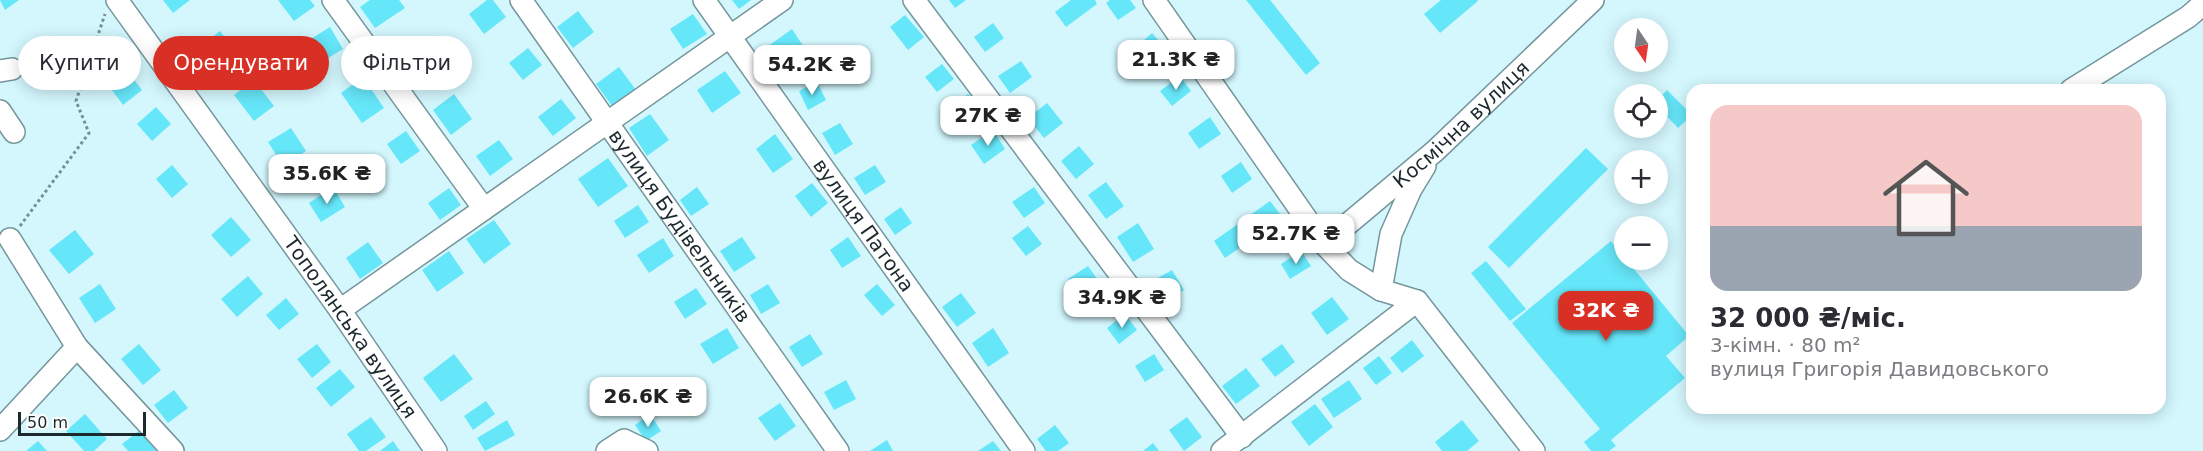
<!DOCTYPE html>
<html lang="uk">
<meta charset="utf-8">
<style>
body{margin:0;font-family:"DejaVu Sans",sans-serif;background:#f7f7f7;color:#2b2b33;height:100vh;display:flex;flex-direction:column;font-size:22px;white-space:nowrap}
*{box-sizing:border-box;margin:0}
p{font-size:20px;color:#7c7c81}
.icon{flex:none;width:33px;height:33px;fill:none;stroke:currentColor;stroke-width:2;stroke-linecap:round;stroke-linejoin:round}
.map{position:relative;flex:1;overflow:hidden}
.details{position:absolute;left:1686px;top:84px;width:480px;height:330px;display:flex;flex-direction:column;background:#fff;border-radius:18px;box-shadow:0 3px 15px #0003}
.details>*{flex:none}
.banner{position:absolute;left:18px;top:36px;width:570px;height:54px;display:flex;gap:12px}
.needle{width:39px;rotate:167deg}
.controls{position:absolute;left:1614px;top:18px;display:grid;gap:12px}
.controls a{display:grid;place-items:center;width:54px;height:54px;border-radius:50%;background:#fff;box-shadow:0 3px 15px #0003;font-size:30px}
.scale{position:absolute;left:18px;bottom:15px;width:128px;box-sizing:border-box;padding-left:6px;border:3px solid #1c2a2c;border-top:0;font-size:16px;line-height:21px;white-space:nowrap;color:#1c2a2c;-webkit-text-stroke:4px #fdfdfd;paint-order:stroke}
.price{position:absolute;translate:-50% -51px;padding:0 14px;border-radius:12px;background:#fff;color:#222;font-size:20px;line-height:39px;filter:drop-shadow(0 2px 3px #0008)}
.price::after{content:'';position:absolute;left:50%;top:36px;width:18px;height:14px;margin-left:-9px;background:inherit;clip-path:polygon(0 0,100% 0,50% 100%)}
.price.active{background:#d93025;color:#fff}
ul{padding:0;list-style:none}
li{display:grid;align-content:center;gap:12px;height:318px;padding:0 24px}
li+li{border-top:2px solid #e1e1e2}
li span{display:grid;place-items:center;height:186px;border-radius:18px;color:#555}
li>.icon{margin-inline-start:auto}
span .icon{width:108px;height:108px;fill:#fffc;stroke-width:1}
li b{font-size:26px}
.tag{padding:0 21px;border-radius:27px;background:#fff;box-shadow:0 3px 15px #0003;font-size:21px;line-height:54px}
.tag.active{background:#d93025;color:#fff}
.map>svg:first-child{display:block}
.building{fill:#66e6f9}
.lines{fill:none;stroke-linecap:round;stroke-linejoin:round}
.minor-casing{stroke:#75969c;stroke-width:24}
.path{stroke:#768f93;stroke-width:3;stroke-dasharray:3 3;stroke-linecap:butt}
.minor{stroke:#fff;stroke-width:21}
.labels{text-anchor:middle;stroke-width:6;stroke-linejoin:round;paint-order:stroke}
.street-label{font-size:20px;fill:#1c2a2c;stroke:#fdfdfd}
</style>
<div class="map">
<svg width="2203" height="451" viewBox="0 0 2203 451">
<rect width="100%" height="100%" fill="#d3f7fd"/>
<!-- building -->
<path class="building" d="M0,0H19L5,10Z
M163,0H190L173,13Z
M278,0H310L315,6L294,21Z
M370,0H399L405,8L375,28L360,7Z
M487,0H493L506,17L484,34L469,14Z
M732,0H751L739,9Z
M949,0H966L955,8Z
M1071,0H1095L1097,4L1066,27L1055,12Z
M1110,0H1130L1136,8L1118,20L1106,3Z
M1246,0H1270L1320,63L1306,75Z
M1441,0H1477L1478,1L1440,33L1424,14Z
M578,11L594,32L573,48L557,27Z
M693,14L707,34L683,49L670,29Z
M905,15L924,37L908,50L890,27Z
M993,23L1004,38L985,52L974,37Z
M330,27L343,49L320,63L306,42Z
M792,29L809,55L781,73L764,49Z
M220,31L235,50L215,64L201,46Z
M1152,33L1165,48L1147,64L1134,49Z
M422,42L435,64L412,77L399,56Z
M528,48L542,65L523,80L509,63Z
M1021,61L1032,77L1010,93L998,76Z
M942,64L954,79L937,92L925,77Z
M619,67L636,90L612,106L596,84Z
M125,68L142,90L123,105L106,82Z
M725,71L741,93L712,113L697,90Z
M1180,76L1191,91L1172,106L1160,91Z
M363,77L384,108L362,123L341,93Z
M254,80L274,106L254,121L234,95Z
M817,82L826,100L808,110L799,91Z
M1667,90L1692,115L1678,128L1658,107V99Z
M454,94L472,119L451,135L433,110Z
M968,94L984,113L967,126L952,107Z
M561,99L576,118L553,136L538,117Z
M1047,103L1063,123L1044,138L1028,118Z
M156,107L171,124L152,141L137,124Z
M650,114L669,140L647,156L629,128Z
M1210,117L1221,134L1199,149L1188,133Z
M840,123L853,144L835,155L822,133Z
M291,128L306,151L283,166L268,142Z
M993,130L1005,149L984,164L971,145Z
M406,131L420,151L401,164L387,144Z
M775,134L793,159L773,173L756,149Z
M499,140L513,159L490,176L476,156Z
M1079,146L1094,164L1076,179L1061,161Z
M1586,148L1608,169L1509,268L1488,247Z
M608,158L628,186L598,207L578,179Z
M1241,162L1252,179L1232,193L1221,176Z
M172,165L188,184L172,198L156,179Z
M875,165L886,182L865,195L854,178Z
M1106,182L1124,206L1106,219L1088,195Z
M812,183L828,203L811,217L795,196Z
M333,187L345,207L321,222L309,203Z
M697,187L709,204L691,216L680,200Z
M1034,187L1045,203L1024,218L1012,202Z
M449,188L461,205L440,220L428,203Z
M1270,201L1283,218L1258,237L1252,228L1257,236L1225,258L1214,241Z
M638,205L649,222L625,238L614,221Z
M901,207L912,223L895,235L884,219Z
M231,217L251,240L231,257L211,235Z
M494,220L511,244L484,264L466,239Z
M1138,223L1154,249L1133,262L1117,237Z
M1028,226L1042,244L1026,256L1012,238Z
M75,230L94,254L69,274L49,250Z
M742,237L756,258L734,272L720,251Z
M848,237L861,256L842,268L830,250Z
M663,238L674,256L649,273L637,255Z
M1611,241L1689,336L1666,356L1685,378L1611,440L1616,446L1609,451H1591L1584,442L1600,429L1512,323Z
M368,242L383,263L360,279L346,258Z
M449,251L464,273L437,292L422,270Z
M1301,251L1311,266L1290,279L1281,264Z
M1486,261L1526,309L1510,321L1471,273Z
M1088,266L1102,286L1081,299L1068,279Z
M1172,270L1184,290L1162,303L1149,283Z
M248,276L263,294L237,317L221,299Z
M100,284L116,309L95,323L79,298Z
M768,284L780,303L761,314L750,295Z
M877,284L895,305L882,316L864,295Z
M696,288L707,304L685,319L674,302Z
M961,293L976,313L957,327L942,307Z
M1332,297L1349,319L1327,335L1311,313Z
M286,298L299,314L279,330L266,315Z
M1125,314L1137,330L1119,344L1107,328Z
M727,328L739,348L713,364L700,344Z
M993,328L1009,353L988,367L972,343Z
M810,334L823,354L802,367L789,347Z
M1412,340L1424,356L1402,373L1390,358Z
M139,344L161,370L143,385L121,359Z
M317,344L331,362L312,378L297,359Z
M1282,344L1295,362L1275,377L1261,359Z
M454,354L473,379L441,402L423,378Z
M1154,354L1164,370L1145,382L1135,366Z
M1379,356L1392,373L1376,385L1363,368Z
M1246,368L1260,386L1236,404L1222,386Z
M340,369L355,387L331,407L316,388Z
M846,380L856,399L834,410L824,392Z
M1349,380L1362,399L1334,418L1321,399Z
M174,390L188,408L168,423L154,405Z
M486,401L495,414L473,430L464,416Z
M780,403L796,426L775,441L758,418Z
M1315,404L1333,427L1309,446L1291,422Z
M85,414L107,439L94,451H84L66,431Z
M650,414L661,431L646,441L635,425Z
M371,417L386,437L366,451H359L347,434Z
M1187,417L1202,437L1184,451L1169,430Z
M507,420L515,435L485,451L477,438Z
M1462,420L1479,441L1467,451H1442L1435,442Z
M1055,425L1069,443L1058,451H1046L1037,439Z
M140,430L157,451H128L122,444Z
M887,440L893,451H870Z
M38,441L47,451H26Z
M393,441L400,451H380Z
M993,441L1001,451H978Z
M1153,443L1159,451H1143Z"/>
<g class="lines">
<!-- minor casing -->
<g class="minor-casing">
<g id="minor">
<path id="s1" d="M117,0L340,310L436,451"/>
<path d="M333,0L484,209"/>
<path id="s2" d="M521,0L838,451"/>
<path id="s3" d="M704,0L1024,451"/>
<path d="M914,0L1242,437"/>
<path d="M1154,0L1324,244L1349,270L1381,290L1417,301L1534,451"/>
<path d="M0,71L12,69"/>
<path d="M2071,90L2188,17L2203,4"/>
<path d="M0,111L14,132"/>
<path d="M10,239L77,347L173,451"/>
<path id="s4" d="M1324,244L1435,151L1593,0"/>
<path d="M1381,290L1391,234L1411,189L1425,166"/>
<path d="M340,310L782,0"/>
<path d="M0,430L77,347"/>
<path d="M607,451L624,440L647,451"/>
<path d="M1222,451L1417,301"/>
</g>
</g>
<!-- path -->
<path class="path" d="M20,226L89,133L76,101L105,14"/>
<!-- minor -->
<use href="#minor" class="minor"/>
</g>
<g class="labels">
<!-- street labels -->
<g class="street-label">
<text dy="7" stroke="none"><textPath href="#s4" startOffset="182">Космічна вулиця</textPath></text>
<text dy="7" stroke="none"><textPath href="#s2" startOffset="276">вулиця Будівельників</textPath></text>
<text dy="7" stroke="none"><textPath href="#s3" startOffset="276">вулиця Патона</textPath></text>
<text dy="7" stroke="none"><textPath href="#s1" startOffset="402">Тополянська вулиця</textPath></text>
</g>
</g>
</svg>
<div class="controls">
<a><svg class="needle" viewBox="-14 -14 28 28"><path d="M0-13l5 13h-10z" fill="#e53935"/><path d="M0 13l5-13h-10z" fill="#7c7c81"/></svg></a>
<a><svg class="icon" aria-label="locate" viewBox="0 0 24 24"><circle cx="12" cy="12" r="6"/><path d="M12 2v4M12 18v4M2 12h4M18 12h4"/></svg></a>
<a>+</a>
<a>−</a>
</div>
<div class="scale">50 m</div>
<b class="price" style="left:1176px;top:91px">21.3K ₴</b>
<b class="price" style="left:812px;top:96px">54.2K ₴</b>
<b class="price" style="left:988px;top:147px">27K ₴</b>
<b class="price" style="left:327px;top:205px">35.6K ₴</b>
<b class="price" style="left:1296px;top:265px">52.7K ₴</b>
<b class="price" style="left:1122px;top:329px">34.9K ₴</b>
<b class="price active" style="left:1606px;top:342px">32K ₴</b>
<b class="price" style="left:648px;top:428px">26.6K ₴</b>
<div class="banner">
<a class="tag">Купити</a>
<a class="tag active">Орендувати</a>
<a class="tag">Фільтри</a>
</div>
<section class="details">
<ul>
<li><span style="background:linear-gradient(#f6c9c9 65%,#9aa5b1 0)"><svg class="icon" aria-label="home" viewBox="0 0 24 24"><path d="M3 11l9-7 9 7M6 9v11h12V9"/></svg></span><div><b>32 000 ₴/міс.</b><p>3-кімн. · 80 m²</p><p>вулиця Григорія Давидовського</p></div></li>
</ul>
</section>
</div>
